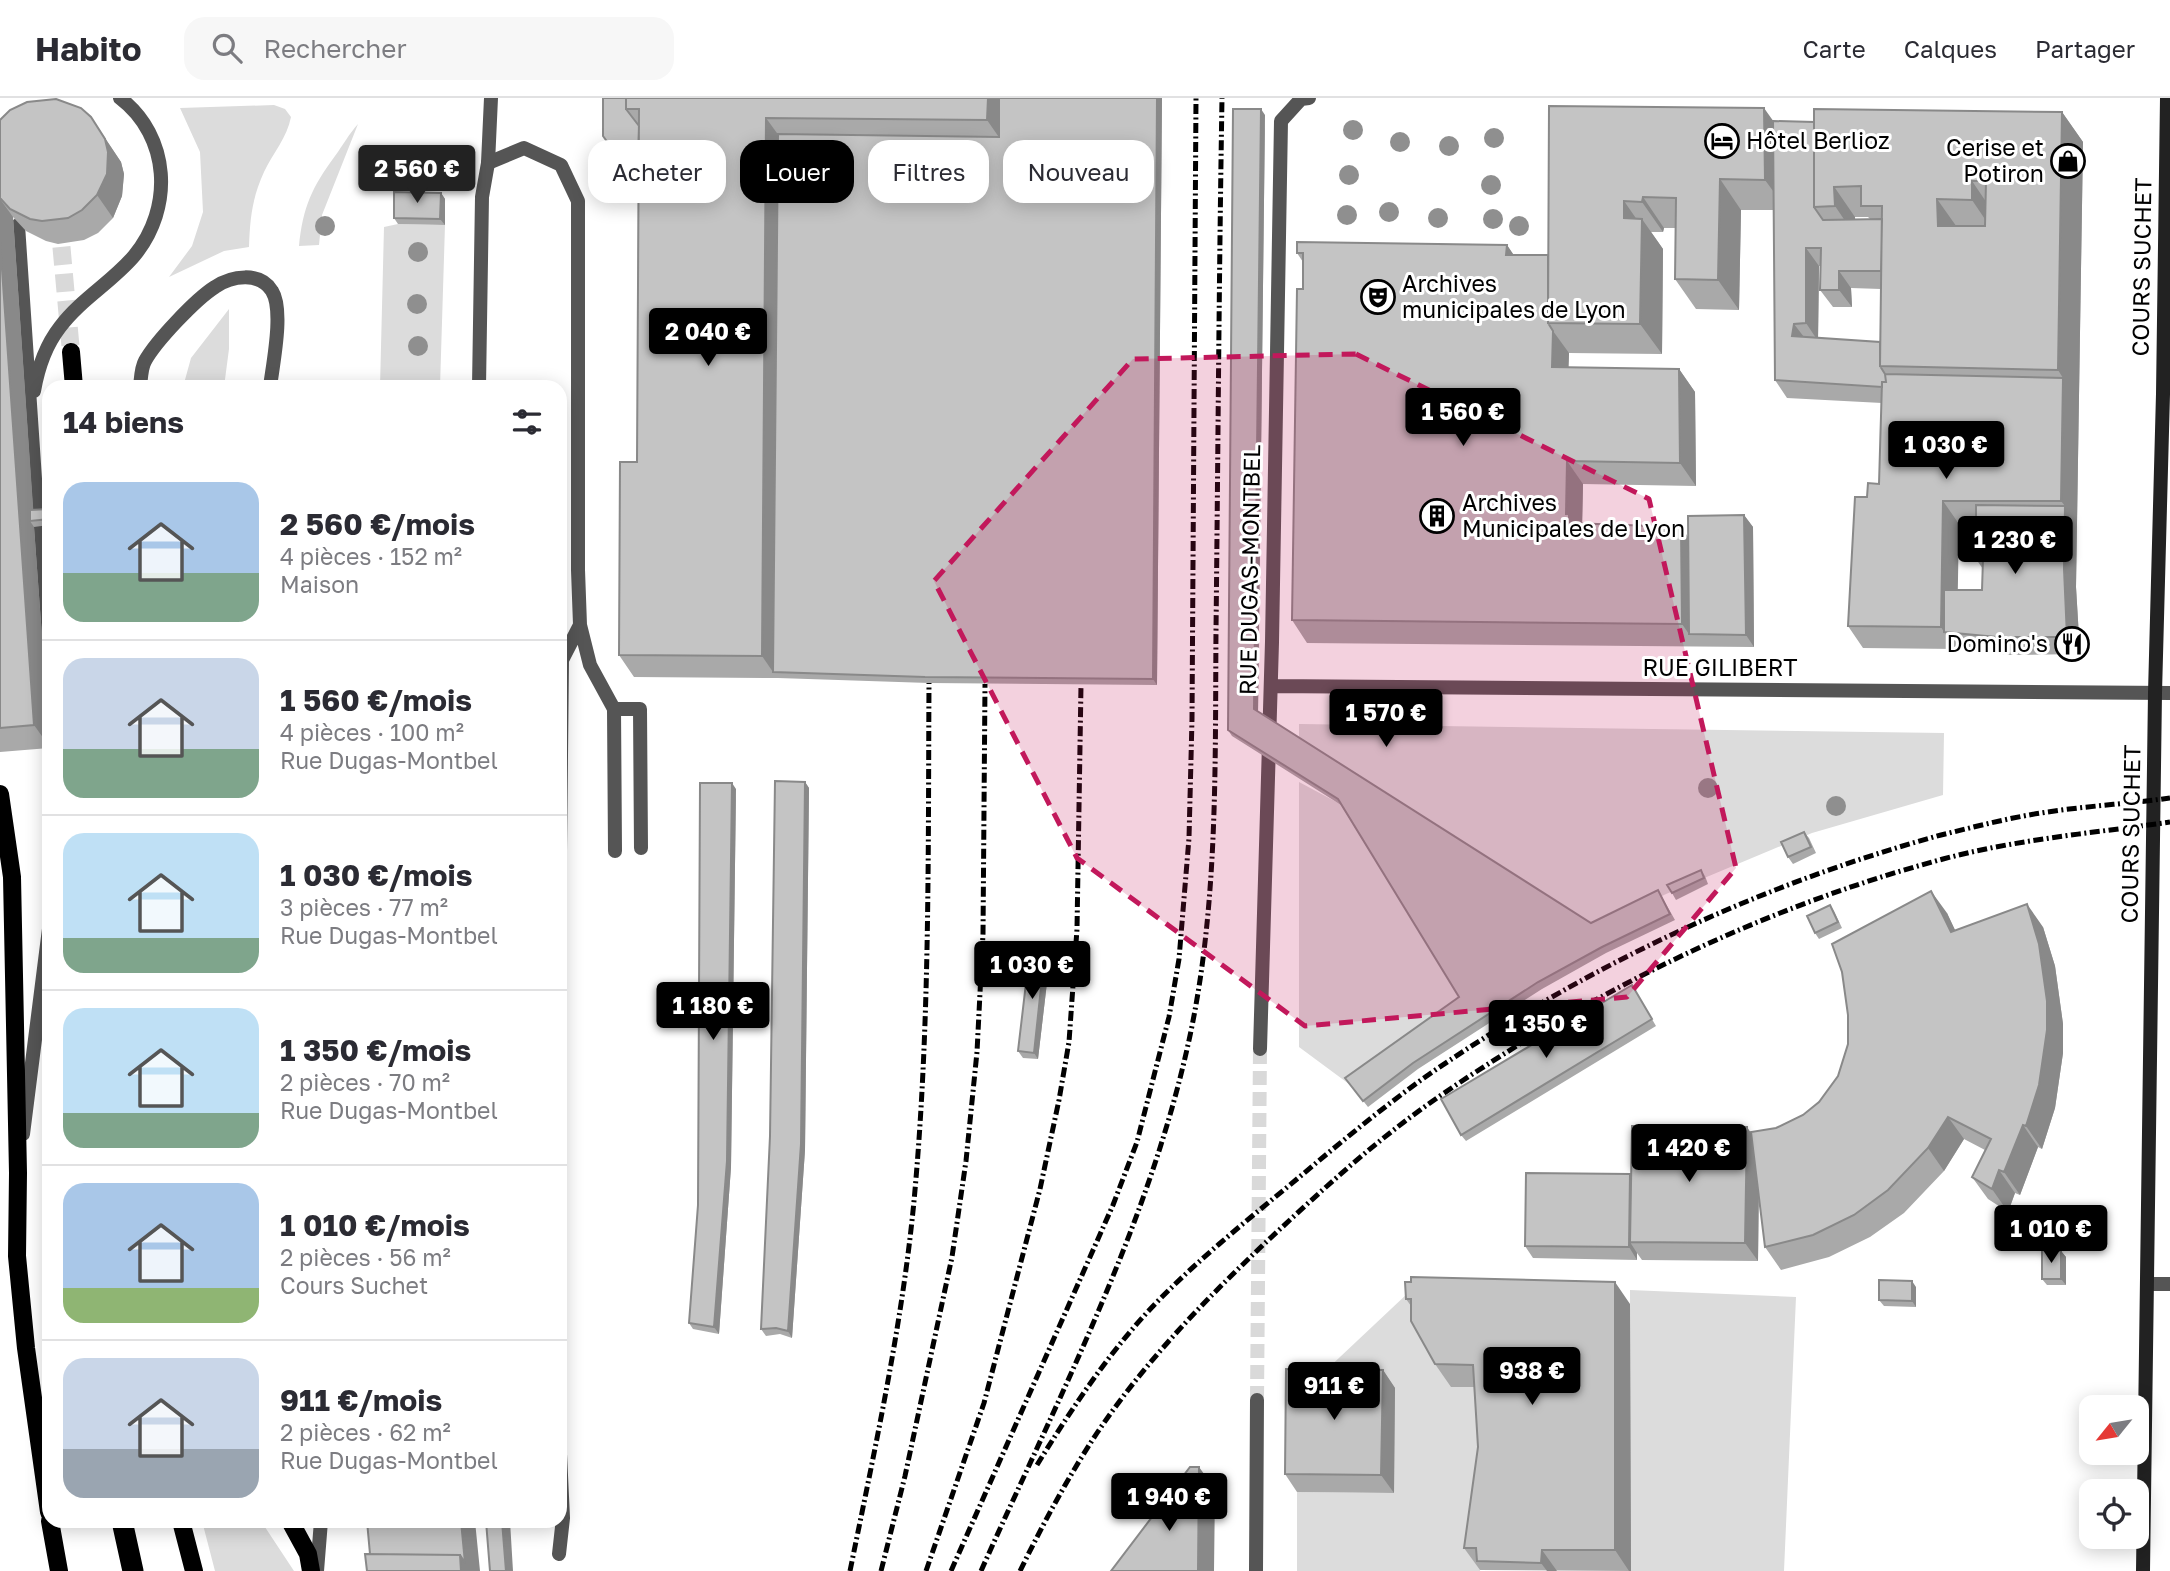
<!DOCTYPE html>
<html lang="fr">
<meta charset="utf-8">
<style>
body{margin:0;font-family:"Golos Text",sans-serif;background:#f7f7f7;color:#2b2b33;height:100vh;display:flex;flex-direction:column;font-size:26px;white-space:nowrap}
*{box-sizing:border-box;margin:0}
p{font-size:23px;color:#7c7c81}
.icon{flex:none;width:38px;height:38px;fill:none;stroke:currentColor;stroke-width:2;stroke-linecap:round;stroke-linejoin:round}
.map{position:relative;flex:1;overflow:hidden}
.panel{position:absolute;left:42px;top:282px;width:525px;height:1148px;display:flex;flex-direction:column;background:#fff;border-radius:21px;box-shadow:0 4px 18px #0003}
.panel>*{flex:none}
.top-card{position:absolute;left:588px;top:42px;width:665px;height:63px;display:flex;gap:14px}
.needle{width:46px;rotate:240deg}
.fabs{position:absolute;left:2079px;top:1297px;display:grid;gap:14px}
.fabs a{display:grid;place-items:center;width:70px;height:70px;border-radius:14px;background:#fff;box-shadow:0 4px 18px #0003;font-size:35px}
.price{position:absolute;translate:-50% -60px;padding:0 16px;border-radius:7px;background:#000;color:#fff;font-size:23px;line-height:46px;filter:drop-shadow(0 2px 4px #0008)}
.price::after{content:'';position:absolute;left:50%;top:42px;width:21px;height:16px;margin-left:-10px;background:inherit;clip-path:polygon(0 0,100% 0,50% 100%)}
.price.on{background:#222;color:#fff}
ul{padding:0;list-style:none}
li{display:flex;align-items:center;gap:21px;height:175px;padding:0 21px}
li+li{border-top:2px solid #e1e1e2}
li span{display:grid;place-items:center;flex:none;width:196px;height:140px;border-radius:21px;color:#555}
li>.icon{margin-inline-start:auto}
span .icon{width:84px;height:84px;fill:#fffc;stroke-width:1}
li b{font-size:30px}
h2{display:flex;justify-content:space-between;align-items:center;height:84px;padding:0 21px;font-size:30px}
.tag{padding:0 24px;border-radius:21px;background:#fff;box-shadow:0 4px 18px #0003;font-size:24px;line-height:63px}
.tag.on{background:#000;color:#fff}
header{display:flex;align-items:center;gap:42px;box-sizing:border-box;height:98px;padding:0 35px;background:#fff;border-bottom:2px solid #e1e1e2}
header strong{font-size:33px}
nav{display:flex;gap:38px;margin-inline-start:auto;font-size:24px}
.search{width:490px;height:63px;background:#f7f7f7;display:flex;align-items:center;gap:18px;box-sizing:border-box;padding:0 24px;border-radius:21px;color:#7c7c81;font-size:26px}
.map>svg:first-child{display:block}
.green{fill:#dcdcdc}
.lines{fill:none;stroke-linecap:round;stroke-linejoin:round}
.street-tunnel{stroke:#d9d9d9;stroke-width:14;stroke-dasharray:14 7;stroke-linecap:butt}
.primary-tunnel{stroke:#d9d9d9;stroke-width:18;stroke-dasharray:18 9;stroke-linecap:butt}
.lane{stroke:#555;stroke-width:14}
.street{stroke:#555;stroke-width:14}
.secondary{stroke:#222;stroke-width:14}
.primary{stroke:#000;stroke-width:18}
.highway{stroke:#000;stroke-width:21}
.rail{stroke:#000;stroke-width:5;stroke-dasharray:10 3.5 2 3.5;stroke-linecap:butt}
.tree{fill:#8f8f8f}
.wall{fill:#a9a9a9;fill-rule:evenodd}
.shaded-wall{fill:#898989}
.building{fill:#c4c4c4;stroke:#898989;stroke-width:2;fill-rule:evenodd}
.marked{fill:#c2185b;fill-opacity:0.2;stroke:#c2185b;stroke-width:5;stroke-dasharray:14 9;stroke-linejoin:round}
.labels{text-anchor:middle;stroke-width:6;stroke-linejoin:round;paint-order:stroke}
.poi-label{font-size:23px;fill:#000;stroke:#fff;text-anchor:start}
.street-label{font-size:23px;fill:#000;stroke:#fff}
</style>
<header>
<strong>Habito</strong>
<div class="search"><svg class="icon" aria-label="search" viewBox="0 0 24 24"><circle cx="10" cy="10" r="6"/><path d="M15 15l6 6"/></svg>Rechercher</div>
<nav><a>Carte</a><a>Calques</a><a>Partager</a></nav>
</header>
<div class="map">
<svg width="2170" height="1473" viewBox="0 0 2170 1473">
<rect width="100%" height="100%" fill="#fff"/>
<!-- green -->
<path class="green" d="M274,7L285,11L291,19C287,40 273,55 264,74C252,100 250,121 249,149L224,153L169,179L192,148L203,114L200,54L180,10Z
M358,26L322,117L319,147L299,148C303,109 312,89 335,58C343,47 349,36 358,26Z
M398,126L445,127L440,289H380L384,129Z
M229,211V251L224,289H183L191,260Z
M1299,626L1944,635L1943,697L1812,735L1666,796L1596,831L1299,641Z
M1299,684L1342,707L1464,905L1349,986L1299,949Z
M1630,1192L1796,1199L1784,1473H1631Z
M1408,1195L1488,1289L1494,1372L1480,1473H1297V1394L1394,1395L1395,1290L1323,1275Z
M202,1423H261L294,1473H215Z"/>
<g class="lines">
<!-- street-tunnel -->
<path class="street-tunnel" d="M1257,1302L1260,951"/>
<!-- primary-tunnel -->
<path class="primary-tunnel" d="M59,122L71,254"/>
<!-- lane -->
<path class="lane" d="M488,65L524,50L561,67L578,103V472L580,527L562,562L560,754
M18,127L49,590
M34,293C38,270 46,247 60,229C81,201 112,184 134,158C174,110 170,38 120,0
M580,527L590,567L614,611L615,753
M614,611H640L641,750
M23,1036L49,831
M559,1456L563,1420L560,1356"/>
<!-- street -->
<path class="street" d="M140,289C141,281 141,270 145,263C156,243 196,201 215,189C231,178 260,173 272,193C284,212 273,265 270,289
M479,289L482,99L488,65L491,0
M1271,588L2170,595
M1260,951L1272,544L1281,23L1301,1L1309,0
M2148,1186H2170
M317,1473L321,1423
M1256,1473L1257,1302"/>
<!-- secondary -->
<path class="secondary" d="M2143,1473L2155,595L2163,296L2167,0"/>
<!-- primary -->
<path class="primary" d="M71,254L74,289
M0,696L12,779L18,1075L17,1158L26,1250L49,1414
M50,1423L59,1473
M181,1423L194,1473
M290,1423L308,1456L311,1473"/>
<!-- highway -->
<path class="highway" d="M122,1423L133,1473"/>
<!-- rail -->
<path class="rail" d="M1037,1367C1072,1310 1111,1251 1158,1203C1201,1159 1250,1120 1297,1081C1340,1045 1384,1008 1431,975C1587,868 1758,787 1941,737C1974,729 2008,720 2041,715C2084,708 2127,706 2170,700
M850,1473C875,1350 902,1228 914,1103C930,931 928,758 929,585
M881,1473L905,1378L952,1159L966,1063L977,954L983,836L985,586
M926,1473L984,1305L1040,1091L1059,1002L1069,944L1077,831L1081,587
M951,1473L1113,1107L1137,1044L1169,919L1179,861L1189,740L1192,621L1196,0
M981,1473C1060,1295 1153,1120 1192,928C1218,798 1215,664 1216,533C1218,355 1219,178 1222,0
M1020,1473C1043,1426 1068,1379 1097,1335C1144,1265 1202,1205 1263,1147C1308,1105 1354,1062 1404,1024C1442,995 1483,969 1523,944C1654,864 1794,801 1943,761C2018,741 2094,735 2170,724"/>
</g>
<!-- trees -->
<g class="tree">
<circle cx="1353" cy="32" r="10"/>
<circle cx="1494" cy="40" r="10"/>
<circle cx="1400" cy="44" r="10"/>
<circle cx="1449" cy="48" r="10"/>
<circle cx="1349" cy="77" r="10"/>
<circle cx="1491" cy="87" r="10"/>
<circle cx="1389" cy="114" r="10"/>
<circle cx="1347" cy="117" r="10"/>
<circle cx="1438" cy="120" r="10"/>
<circle cx="1493" cy="121" r="10"/>
<circle cx="325" cy="128" r="10"/>
<circle cx="1519" cy="128" r="10"/>
<circle cx="418" cy="154" r="10"/>
<circle cx="417" cy="206" r="10"/>
<circle cx="418" cy="248" r="10"/>
<circle cx="1708" cy="690" r="10"/>
<circle cx="1836" cy="708" r="10"/>
</g>
<!-- wall -->
<path class="wall" d="M603,0H1162L1157,587L929,585L778,580L634,579L619,557L637,364L638,64H628L615,55L603,38Z
M1549,8L1773,23L1814,24L2062,14L2083,44L2076,489L2080,556L2010,557L1956,551L1863,550L1848,528L1867,399L1879,386L1882,305L1787,300L1775,282L1774,112H1741L1739,212L1696,211L1675,181V130H1664L1663,134H1651L1663,151L1662,256L1569,255L1568,269L1679,271L1695,294L1696,388L1583,386L1582,426L1681,429L1688,439L1744,417L1753,429L1754,549L1307,545L1292,522L1303,164L1297,155L1507,147L1513,157H1548ZM1855,119H1868L1870,121H1855ZM1819,168H1821L1820,192L1833,209H1852L1851,190L1881,191L1880,244L1818,240ZM1959,426H1976V461L1983,471L1982,492H1957Z
M1265,17L1258,613L1591,825L1662,799L1675,822L1606,855L1542,891L1418,971L1368,1009L1345,980L1459,899L1341,707L1232,638L1228,632Z
M91,19L121,64L124,76L122,98L113,120L98,135L84,142L58,146L46,143L26,133L13,119L33,412L49,411V427L34,429L49,634V650L0,654V22Z
M441,95L445,101V127L398,126L394,120Z
M805,684L809,690L805,1052L792,1240L780,1236L766,1238L761,1231Z
M736,691L731,1069L719,1236L693,1231L689,1225Z
M1804,734L1809,740L1816,755L1793,766L1788,759Z
M1701,772L1705,778L1708,786L1676,802L1672,795Z
M1830,807L1834,813L1842,830L1819,841L1815,835Z
M1947,815L1955,833L2043,829L2055,868L2063,926V955L2055,1010L2042,1051L2038,1049L2020,1097L2015,1095L2008,1114L1988,1101L1972,1079L1985,1052L1964,1041L1944,1073L1904,1115L1870,1139L1829,1159L1781,1172L1765,1149L1759,1098L1758,1163L1642,1162L1637,1155V1162L1533,1160L1525,1148L1631,1077L1751,1035L1776,1030L1803,1017L1819,1004L1838,978Z
M1045,852L1050,859L1038,961L1023,960L1018,953Z
M1632,887L1656,928L1466,1043L1461,1037Z
M2061,1153L2066,1159V1187H2047L2042,1181Z
M1916,1189V1209L1884,1208L1879,1202Z
M1406,1201L1630,1206L1631,1473L1480,1472L1464,1450L1478,1349L1474,1289H1451L1435,1266L1411,1208Z
M1383,1272L1395,1290L1394,1395L1297,1394L1285,1376Z"/>
<!-- shaded-wall -->
<path class="shaded-wall" d="M988,0H1004L1003,45L987,22Z
M1157,0H1162L1157,587L1153,581Z
M1764,10L1786,41L1787,112L1765,82Z
M1261,11L1265,17L1258,617L1254,611Z
M2062,14L2083,44L2076,489L2080,556L2067,539L2064,471L2065,408L2061,403L2063,280L2058,272Z
M91,19L121,64L124,76L122,98L113,120L97,97Z
M766,20L782,42L773,574L762,558Z
M1835,42V90L1855,119L1856,139L1835,108L1823,109Z
M1720,81L1741,112L1739,212L1718,182Z
M1972,83L1993,114V133L1972,102Z
M441,95L445,101V127L440,121Z
M1643,99L1664,130L1663,134L1642,104Z
M0,101L13,119L34,422L30,423L34,429L49,634V648L34,627L0,143Z
M1937,101L1959,132L1938,128Z
M1624,103L1642,129V121L1663,151L1662,256L1640,226L1624,120Z
M1507,147L1522,169L1506,157Z
M1806,150L1819,168L1818,243L1806,225Z
M1839,173L1851,190L1852,209L1839,192Z
M1794,226L1807,243L1792,238Z
M1553,233L1569,255L1568,292L1552,269Z
M1679,271L1695,294L1696,388L1680,365Z
M1567,363L1583,386L1582,434L1569,425L1566,416Z
M1943,403L1959,426L1957,535L1944,534L1941,529Z
M1744,417L1753,429L1754,549L1746,537Z
M1681,429L1697,452L1689,536L1682,526Z
M805,684L809,690L805,1052L792,1240L788,1233Z
M732,685L736,691L731,1069L719,1236L714,1229Z
M1931,793L1947,815L1967,857L1951,834Z
M2027,806L2043,829L2055,868L2063,926V955L2055,1010L2042,1051L2026,1028Z
M1045,852L1050,859L1038,961L1034,955Z
M1948,1019L1964,1041L1944,1073L1928,1050Z
M2023,1027L2038,1049L2020,1097L2004,1074Z
M1747,1029L1759,1047L1758,1163L1745,1145Z
M1999,1072L2015,1095L2008,1114L1992,1091Z
M1630,1076V1144L1637,1155V1162L1629,1149Z
M2061,1153L2066,1159V1187L2061,1181Z
M1912,1183L1916,1189V1209L1912,1203Z
M1615,1184L1630,1206L1631,1473H1629L1615,1452Z
M1383,1272L1395,1290L1394,1395L1381,1377Z
M1199,1369L1215,1391L1214,1473H1198Z
M461,1423H475L480,1473H461L460,1457Z
M502,1423H510L513,1473H506Z
M1542,1452L1557,1473H1547L1541,1465Z"/>
<!-- building -->
<path class="building" d="M603,0H626V11L639,28L638,58H623L611,49L603,38Z
M626,0H988L987,22L766,20L762,558L619,557L620,364H637L639,11H626Z
M999,0H1157L1153,581L925,579L773,574L778,36L999,39Z
M56,1L81,10L91,19L105,41L108,54L107,76L97,97L82,112L68,120L42,123L30,121L10,111L0,100V22L10,12L27,4Z
M1549,8L1764,10L1765,82L1720,81L1718,182L1675,181L1676,100L1643,99L1642,104L1624,103V120L1642,121L1640,226L1548,225Z
M1233,11H1261L1254,611L1591,825L1658,792L1670,816L1602,849L1538,884L1413,965L1363,1003L1345,980L1459,899L1338,701L1228,632Z
M1814,11L2062,14L2058,272L1880,268L1882,108H1861V88L1834,89L1835,108L1814,109ZM1972,83H1986L1985,128H1938L1937,101L1972,102Z
M1773,23L1814,24V109L1823,122L1882,121L1881,173H1839V192H1820L1821,150H1806V225L1794,226L1792,238L1880,244V268L1885,276L1886,284H1882V289L1775,282Z
M394,94L441,95L440,121L394,120Z
M0,143L34,627L0,630Z
M1297,144L1507,147L1506,157H1548V225L1553,233L1552,269L1679,271L1680,365L1567,363L1566,416H1569V425L1681,429L1682,526L1292,522L1297,191H1303V155H1297Z
M1885,276L2063,280L2061,403H1943L1941,529L1848,528L1855,399H1867L1868,385L1879,386L1882,284H1886Z
M1976,407L2065,408L2064,471L2067,539H1997L1944,534V492H1982L1983,461H1976Z
M49,411V421L30,423V412Z
M1744,417L1746,537L1689,536L1688,418Z
M775,683L805,684L801,1046L788,1233L776,1230L761,1231L770,1038Z
M700,685H732L727,1063L714,1229L689,1225L698,1107Z
M1804,734L1811,749L1788,759L1781,744Z
M1701,772L1704,780L1672,795L1667,787Z
M1931,793L1951,834L2027,806L2039,846L2047,903V932L2039,987L2026,1028L2023,1027L2004,1074L1999,1072L1992,1091L1972,1079L1991,1041L1948,1019L1928,1050L1888,1092L1854,1117L1813,1137L1765,1149L1751,1034L1776,1030L1803,1017L1819,1004L1838,978L1848,946V917L1842,874L1832,846Z
M1830,807L1838,824L1815,835L1807,818Z
M1030,851L1045,852L1034,955L1018,953Z
M1632,887L1652,921L1461,1037L1441,1001Z
M1632,1028L1747,1029L1745,1145L1630,1144Z
M1526,1075L1630,1076L1629,1149L1525,1148Z
M2042,1152L2061,1153V1181H2042Z
M1411,1179L1615,1184V1452H1542L1541,1465L1477,1463L1476,1450H1464L1478,1349L1473,1267L1435,1266L1411,1223V1201H1406L1405,1184H1411Z
M1879,1182L1912,1183V1203L1879,1202Z
M1286,1271L1383,1272L1381,1377L1285,1376Z
M1190,1369H1199L1198,1473H1111Z
M367,1423H461L465,1465L460,1457L370,1456Z
M486,1423H502L506,1473H490Z
M365,1456L460,1457L461,1473H367Z"/>
<!-- marked area -->
<path class="marked" d="M1356,256L1649,401L1736,770L1627,899L1305,928L1077,760L934,483L1133,261Z"/>
<!-- icons -->
<defs>
<g id="hotel-ring" transform="scale(1.75)"><circle r="9.5" fill="#fff" stroke="#000" stroke-width="1.5"/><path d="M-6-4.5h1.5V1H6V5H4.5V3h-9V5H-6ZM-4 0a1.8 1.8 0 1 1 3.6 0ZM.5 0V-2.5h3Q6-2.5 6 0Z" fill="#000"/></g>
<g id="shop-ring" transform="scale(1.75)"><circle r="9.5" fill="#fff" stroke="#000" stroke-width="1.5"/><path d="M-5-2.5h2.3a2.7 3.5 0 0 1 5.4 0H5L5.5 6h-11ZM-1.5-2.5h3a1.5 2.3 0 0 0-3 0Z" fill="#000"/></g>
<g id="theatre-ring" transform="scale(1.75)"><circle r="9.5" fill="#fff" stroke="#000" stroke-width="1.5"/><path d="M-5-5.5Q0-4 5-5.5V0Q5 5 0 6Q-5 5-5 0ZM-3.3-2.5H-1v1.5H-3.3ZM1-2.5H3.3v1.5H1ZM-2.8 1Q0 5.5 2.8 1Z" fill="#000"/></g>
<g id="building-ring" transform="scale(1.75)"><circle r="9.5" fill="#fff" stroke="#000" stroke-width="1.5"/><path d="M-4-6H4V6H1V3H-1V6H-4ZM-2.5-4.3h1.7v1.8h-1.7ZM.8-4.3h1.7v1.8H.8ZM-2.5-1h1.7V.8h-1.7ZM.8-1h1.7V.8H.8Z" fill="#000"/></g>
<g id="restaurant-ring" transform="scale(1.75)"><circle r="9.5" fill="#fff" stroke="#000" stroke-width="1.5"/><path d="M-5-6h1v4h1v-4h1v4h1v-4h1v5L-1.5 .5V6h-2V.5L-5-1ZM5-6V6H3V1.5H1.5Q1.5-4 5-6Z" fill="#000"/></g>
</defs>
<g fill-rule="evenodd">
<use href="#hotel-ring" x="1722" y="43"/>
<use href="#shop-ring" x="2068" y="63"/>
<use href="#theatre-ring" x="1378" y="199"/>
<use href="#building-ring" x="1437" y="418"/>
<use href="#restaurant-ring" x="2072" y="546"/>
</g>
<g class="labels">
<!-- poi labels -->
<g class="poi-label">
<text x="1746" y="51">Hôtel Berlioz</text>
<text x="2044" y="58" text-anchor="end">Cerise et<tspan x="2044" dy="26">Potiron</tspan></text>
<text x="1402" y="194">Archives<tspan x="1402" dy="26">municipales de Lyon</tspan></text>
<text x="1462" y="413">Archives<tspan x="1462" dy="26">Municipales de Lyon</tspan></text>
<text x="2048" y="554" text-anchor="end">Domino's</text>
</g>
<!-- street labels -->
<g class="street-label">
<text transform="translate(2142 169) rotate(-89)" y="8">COURS SUCHET</text>
<text transform="translate(1250 472) rotate(-89)" y="8">RUE DUGAS-MONTBEL</text>
<text x="1720" y="578">RUE GILIBERT</text>
<text transform="translate(2131 736) rotate(-89)" y="8">COURS SUCHET</text>
</g>
</g>
</svg>
<div class="fabs">
<a><svg class="needle" viewBox="-14 -14 28 28"><path d="M0-13l5 13h-10z" fill="#e53935"/><path d="M0 13l5-13h-10z" fill="#7c7c81"/></svg></a>
<a><svg class="icon" aria-label="locate" viewBox="0 0 24 24"><circle cx="12" cy="12" r="6"/><path d="M12 2v4M12 18v4M2 12h4M18 12h4"/></svg></a>
</div>
<b class="price on" style="left:417px;top:107px">2 560 €</b>
<b class="price" style="left:708px;top:270px">2 040 €</b>
<b class="price" style="left:1463px;top:350px">1 560 €</b>
<b class="price" style="left:1946px;top:383px">1 030 €</b>
<b class="price" style="left:2015px;top:478px">1 230 €</b>
<b class="price" style="left:1386px;top:651px">1 570 €</b>
<b class="price" style="left:1032px;top:903px">1 030 €</b>
<b class="price" style="left:713px;top:944px">1 180 €</b>
<b class="price" style="left:1546px;top:962px">1 350 €</b>
<b class="price" style="left:1689px;top:1086px">1 420 €</b>
<b class="price" style="left:2051px;top:1167px">1 010 €</b>
<b class="price" style="left:1532px;top:1309px">938 €</b>
<b class="price" style="left:1334px;top:1324px">911 €</b>
<b class="price" style="left:1169px;top:1435px">1 940 €</b>
<div class="top-card">
<a class="tag">Acheter</a>
<a class="tag on">Louer</a>
<a class="tag">Filtres</a>
<a class="tag">Nouveau</a>
</div>
<section class="panel">
<h2>14 biens<svg class="icon" aria-label="filters" viewBox="0 0 24 24"><path d="M4 7h16M4 17h16"/><circle cx="9" cy="7" r="2"/><circle cx="15" cy="17" r="2"/></svg></h2>
<ul>
<li><span style="background:linear-gradient(#a9c7e8 65%,#7fa58c 0)"><svg class="icon" aria-label="home" viewBox="0 0 24 24"><path d="M3 11l9-7 9 7M6 9v11h12V9"/></svg></span><div><b>2 560 €/mois</b><p>4 pièces · 152 m²</p><p>Maison</p></div></li>
<li><span style="background:linear-gradient(#c9d6e8 65%,#7fa58c 0)"><svg class="icon" aria-label="home" viewBox="0 0 24 24"><path d="M3 11l9-7 9 7M6 9v11h12V9"/></svg></span><div><b>1 560 €/mois</b><p>4 pièces · 100 m²</p><p>Rue Dugas-Montbel</p></div></li>
<li><span style="background:linear-gradient(#bfe0f5 75%,#7fa58c 0)"><svg class="icon" aria-label="home" viewBox="0 0 24 24"><path d="M3 11l9-7 9 7M6 9v11h12V9"/></svg></span><div><b>1 030 €/mois</b><p>3 pièces · 77 m²</p><p>Rue Dugas-Montbel</p></div></li>
<li><span style="background:linear-gradient(#bfe0f5 75%,#7fa58c 0)"><svg class="icon" aria-label="home" viewBox="0 0 24 24"><path d="M3 11l9-7 9 7M6 9v11h12V9"/></svg></span><div><b>1 350 €/mois</b><p>2 pièces · 70 m²</p><p>Rue Dugas-Montbel</p></div></li>
<li><span style="background:linear-gradient(#a9c7e8 75%,#8fb573 0)"><svg class="icon" aria-label="home" viewBox="0 0 24 24"><path d="M3 11l9-7 9 7M6 9v11h12V9"/></svg></span><div><b>1 010 €/mois</b><p>2 pièces · 56 m²</p><p>Cours Suchet</p></div></li>
<li><span style="background:linear-gradient(#c9d6e8 65%,#9aa5b1 0)"><svg class="icon" aria-label="home" viewBox="0 0 24 24"><path d="M3 11l9-7 9 7M6 9v11h12V9"/></svg></span><div><b>911 €/mois</b><p>2 pièces · 62 m²</p><p>Rue Dugas-Montbel</p></div></li>
</ul>
</section>
</div>
